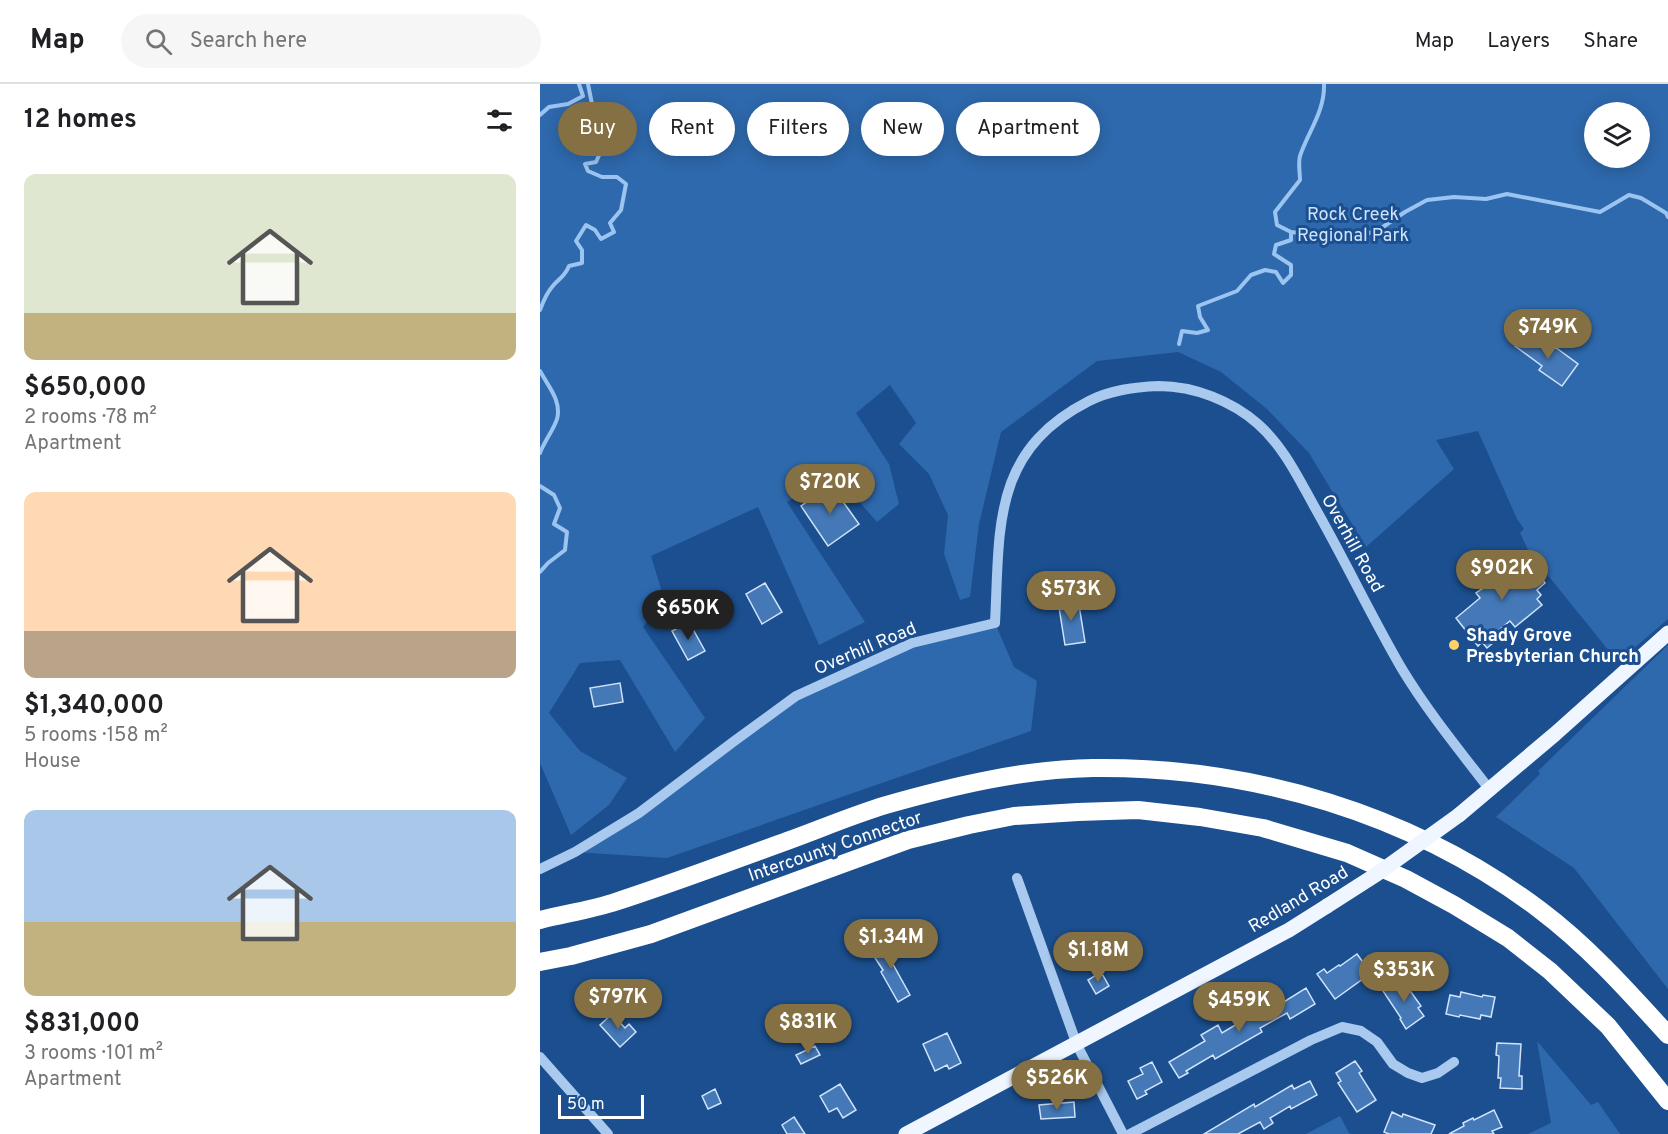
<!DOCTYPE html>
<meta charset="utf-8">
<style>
body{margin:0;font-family:Overpass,sans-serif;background:#f6f6f6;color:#202124;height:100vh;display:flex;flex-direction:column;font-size:22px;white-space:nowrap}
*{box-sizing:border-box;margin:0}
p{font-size:20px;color:#757577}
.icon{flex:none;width:33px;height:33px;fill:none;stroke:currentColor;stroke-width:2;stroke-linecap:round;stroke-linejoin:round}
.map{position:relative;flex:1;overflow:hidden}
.panel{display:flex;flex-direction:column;background:#fff;width:540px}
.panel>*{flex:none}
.banner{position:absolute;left:18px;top:18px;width:570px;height:54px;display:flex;gap:12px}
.buttons{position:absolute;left:1044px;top:18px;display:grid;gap:12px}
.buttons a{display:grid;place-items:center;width:66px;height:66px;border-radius:50%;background:#fff;box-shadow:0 3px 15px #0003;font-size:30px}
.scale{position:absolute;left:18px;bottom:15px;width:86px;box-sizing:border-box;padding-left:6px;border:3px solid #fff;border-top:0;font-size:16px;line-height:21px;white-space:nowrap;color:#fff;-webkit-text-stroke:4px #1b4f8f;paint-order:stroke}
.price{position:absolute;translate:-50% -51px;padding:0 14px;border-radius:21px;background:#847042;color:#fff;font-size:20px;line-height:39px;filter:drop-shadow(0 2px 3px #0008)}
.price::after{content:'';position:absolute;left:50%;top:36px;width:18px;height:14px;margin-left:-9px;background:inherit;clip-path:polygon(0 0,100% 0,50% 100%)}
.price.selected{background:#222;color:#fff}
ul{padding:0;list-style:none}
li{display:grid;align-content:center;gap:12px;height:318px;padding:0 24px}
li span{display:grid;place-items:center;height:186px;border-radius:12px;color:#555}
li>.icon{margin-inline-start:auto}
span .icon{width:108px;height:108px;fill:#fffc;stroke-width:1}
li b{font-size:26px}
h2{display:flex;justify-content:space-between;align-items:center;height:72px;padding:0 24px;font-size:26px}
.pill{padding:0 21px;border-radius:27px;background:#fff;box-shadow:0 3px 15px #0003;font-size:21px;line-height:54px}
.pill.selected{background:#847042;color:#fff}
header{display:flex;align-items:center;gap:36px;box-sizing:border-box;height:84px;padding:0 30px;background:#fff;border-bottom:2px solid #e0e0e0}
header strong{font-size:28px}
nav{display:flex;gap:33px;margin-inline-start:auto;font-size:21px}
.search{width:420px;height:54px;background:#f6f6f6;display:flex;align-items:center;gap:15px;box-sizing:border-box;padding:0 21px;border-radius:33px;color:#757577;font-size:22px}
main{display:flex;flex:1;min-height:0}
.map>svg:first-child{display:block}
.green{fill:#2e69ad;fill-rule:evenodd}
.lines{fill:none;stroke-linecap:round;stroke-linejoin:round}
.stream{stroke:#9cc4f0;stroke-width:4}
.building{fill:#4478b7;stroke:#cfe3fa;stroke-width:1.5}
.minor{stroke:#a9c9ee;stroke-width:10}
.major{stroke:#f0f6ff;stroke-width:15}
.highway{stroke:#fff;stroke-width:18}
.major-bridge{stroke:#f0f6ff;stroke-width:15}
.poi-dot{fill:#ffd166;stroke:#1b4f8f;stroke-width:2}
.labels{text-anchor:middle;stroke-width:6;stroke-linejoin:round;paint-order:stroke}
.park-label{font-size:18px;fill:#cfe3fa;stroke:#1b4f8f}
.street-label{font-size:18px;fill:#fff;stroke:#1b4f8f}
.poi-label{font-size:18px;font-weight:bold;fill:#fff;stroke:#1b4f8f;text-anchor:start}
</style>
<header>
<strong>Map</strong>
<div class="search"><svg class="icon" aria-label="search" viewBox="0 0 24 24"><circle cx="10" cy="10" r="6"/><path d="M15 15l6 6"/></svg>Search here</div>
<nav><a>Map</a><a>Layers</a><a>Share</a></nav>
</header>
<main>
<section class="panel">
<h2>12 homes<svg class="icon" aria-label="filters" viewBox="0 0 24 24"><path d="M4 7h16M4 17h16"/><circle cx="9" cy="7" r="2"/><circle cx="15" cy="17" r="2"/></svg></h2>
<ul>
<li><span style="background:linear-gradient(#dfe7d0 75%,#c2b280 0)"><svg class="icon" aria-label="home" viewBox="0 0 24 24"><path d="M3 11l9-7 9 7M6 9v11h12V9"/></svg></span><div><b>$650,000</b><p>2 rooms · 78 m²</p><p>Apartment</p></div></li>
<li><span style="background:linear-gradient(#ffd9b3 75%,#b9a48a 0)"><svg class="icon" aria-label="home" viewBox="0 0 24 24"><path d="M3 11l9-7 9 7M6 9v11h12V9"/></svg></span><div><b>$1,340,000</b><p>5 rooms · 158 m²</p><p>House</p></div></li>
<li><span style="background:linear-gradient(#a9c7e8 60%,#c2b280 0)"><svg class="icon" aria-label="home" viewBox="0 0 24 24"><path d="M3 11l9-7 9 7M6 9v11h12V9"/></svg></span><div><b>$831,000</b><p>3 rooms · 101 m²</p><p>Apartment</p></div></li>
</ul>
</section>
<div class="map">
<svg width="1128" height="1050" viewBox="0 0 1128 1050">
<rect width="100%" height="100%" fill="#1b4f8f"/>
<!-- green -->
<path class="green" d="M0,0H1128V535L1078,578L989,468L980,449L984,445L977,435L938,347L896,356L914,385L826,463L769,369L727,325L681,288L638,268L557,277L461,348L439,440L430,513L420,516L404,470L408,431L389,390L359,360L376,339L350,301L316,329L349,380L359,420L337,438L294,389L247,418L325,538L279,561L218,423L111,472L124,515L103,543L165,634L135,668L80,576L40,579L9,629L40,667L87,694L69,721L31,751L0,679ZM1054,28H1100V74H1054Z
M455,539L474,583L497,597L491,647L127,774L35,768L256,612L372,559Z
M1128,561V905L1034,784L956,733L1000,690L998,687Z
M997,957L1051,1021L1058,1018L1080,1050H988L1011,1039Z
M800,1032L809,1049L812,1050H766Z"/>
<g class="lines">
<!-- stream -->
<path class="stream" d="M784,0C785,27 768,48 760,72C758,79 760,89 760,96L735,128L737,141L751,148L769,150L791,148L813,153L837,147L865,128L887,116L914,113L946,115L967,110L1060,128L1089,111L1101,114L1126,129L1128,133
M0,31L9,23L28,20L43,12L39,0
M0,226C3,218 6,210 12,203C19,194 24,194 29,182L42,179V166L36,157L46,141L55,146L61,155L74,148L70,139L81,126L86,100L77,93H62L48,87L45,80L56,78L61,67L58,53L40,54L33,44L38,35L48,32L52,20L48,0
M639,260L642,247L657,249L668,246L660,233L658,222L697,207L711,191L725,186L736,188L743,199L751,191V181L734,170L736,161L751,156V148
M0,287C8,302 22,317 17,335C14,345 4,358 0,369
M0,402L14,411L20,424L14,440L27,448L25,466L8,479L0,488"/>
</g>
<!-- building -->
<path class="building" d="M984,250L1011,269L1015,263L1038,280L1022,302L999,286L1002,282L975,262Z
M291,401L319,440L288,462L261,422Z
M961,474L968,482L973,478L977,484L987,476L1005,499L997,506L1001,511L997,515L1002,521L975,543L970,537L955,549L959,554L947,564L942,558L938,562L916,534L940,514L936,509L943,504L935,495Z
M225,499L242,528L222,540L206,510Z
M538,515L545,558L525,561L518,517Z
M149,538L165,567L148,576L132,547Z
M80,599L83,618L54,623L50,604Z
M350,856L357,868L349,873L370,911L358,918L341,888L343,886L331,868Z
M817,870L831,889L795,915L777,890L784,885L787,889L799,881L800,882Z
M561,888L569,902L556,910L548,896Z
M861,894L881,922L878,924L884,932L866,945L860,935L861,934L843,907Z
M766,904L775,920L750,935L747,929L720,944L722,948L675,975L673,971L646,987L648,989L639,994L629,978L665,957L661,951L678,941L682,949L702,937L701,936L728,921L731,926Z
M921,908L942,913L943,911L955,913L951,933L941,931L940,935L920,931L919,933L906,930L910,911L920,913Z
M72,930L85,944L89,940L96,948L80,963L60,941Z
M407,949L421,979L409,985L407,981L395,987L383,960Z
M957,959L981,960L979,992H982V1005L960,1004L961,994H958L959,972L956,971Z
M275,962L280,971L261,980L256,971Z
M815,977L822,987L819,989L836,1016L817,1028L798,999L801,997L796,989Z
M612,978L622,998L605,1007L607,1010L597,1015L588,997L603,990L600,984Z
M770,997L777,1011L751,1025L750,1022L730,1034L733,1039L724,1045L720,1038L698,1050H664L714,1020L715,1023L752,1001L754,1005Z
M300,1000L316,1026L303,1034L297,1024L289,1028L280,1012Z
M175,1005L181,1019L168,1025L162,1012Z
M534,1018L535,1033L501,1035L499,1021Z
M954,1026L962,1043L952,1047L954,1050H909L924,1042L923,1039L933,1034L934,1036Z
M852,1028L862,1033L863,1030L895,1041L891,1050H849L844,1048Z
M254,1033L265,1050H247L242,1041Z"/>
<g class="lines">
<!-- minor -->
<path class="minor" d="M0,785L35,768L99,729L193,658L256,612L372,559L455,539C460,444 451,367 549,317C571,306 594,303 619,302C654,302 692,317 718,340C743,362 758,393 774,422C805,476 831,532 862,585C888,628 920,667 950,706
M477,794L537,961L583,1050
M0,973L68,1050
M590,1050L771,956L802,943L821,947L837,958L853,980L868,989L882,994L898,989L914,978"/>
<!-- major -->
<path class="major" d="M919,731L1015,650L1128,549
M366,1050L749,846L787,822"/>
<!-- highway -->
<path class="highway" d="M0,836C24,830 49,826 72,819C131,800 189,778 247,757C280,745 313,731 346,721C413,702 484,685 553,684C712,682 873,730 1000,826C1048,862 1088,907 1128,951
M0,878L31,872L111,850L368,756L429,741L474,732L538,728L598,726L660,733L723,744L807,769L866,795L914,821L968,854L1010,887L1068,942L1128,1017"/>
<!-- major-bridge -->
<path class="major-bridge" d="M787,822L837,790L919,731"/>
</g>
<!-- markers -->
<circle class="poi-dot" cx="914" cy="561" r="6"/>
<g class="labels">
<!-- park labels -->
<g class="park-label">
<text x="813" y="136">Rock Creek<tspan x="813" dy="21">Regional Park</tspan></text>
</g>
<!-- street labels -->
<g class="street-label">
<text transform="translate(813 459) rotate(61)" y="6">Overhill Road</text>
<text transform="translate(325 564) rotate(-23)" y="6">Overhill Road</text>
<text transform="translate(295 762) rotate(-19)" y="6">Intercounty Connector</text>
<text transform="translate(758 815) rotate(-31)" y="6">Redland Road</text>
</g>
<!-- poi labels -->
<g class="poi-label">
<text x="926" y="557">Shady Grove<tspan x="926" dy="21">Presbyterian Church</tspan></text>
</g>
</g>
</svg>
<div class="buttons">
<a><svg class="icon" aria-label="layers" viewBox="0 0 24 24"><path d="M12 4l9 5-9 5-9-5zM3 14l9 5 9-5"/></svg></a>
</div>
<div class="scale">50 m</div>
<b class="price" style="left:1008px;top:276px">$749K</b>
<b class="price" style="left:290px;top:431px">$720K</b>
<b class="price" style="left:962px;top:517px">$902K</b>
<b class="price" style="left:531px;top:538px">$573K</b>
<b class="price selected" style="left:148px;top:557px">$650K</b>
<b class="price" style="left:351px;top:886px">$1.34M</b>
<b class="price" style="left:558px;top:899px">$1.18M</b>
<b class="price" style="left:864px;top:919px">$353K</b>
<b class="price" style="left:78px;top:946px">$797K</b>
<b class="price" style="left:699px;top:949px">$459K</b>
<b class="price" style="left:268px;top:971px">$831K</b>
<b class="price" style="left:517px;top:1027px">$526K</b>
<div class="banner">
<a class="pill selected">Buy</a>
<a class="pill">Rent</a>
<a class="pill">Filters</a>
<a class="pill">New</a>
<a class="pill">Apartment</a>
</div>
</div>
</main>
